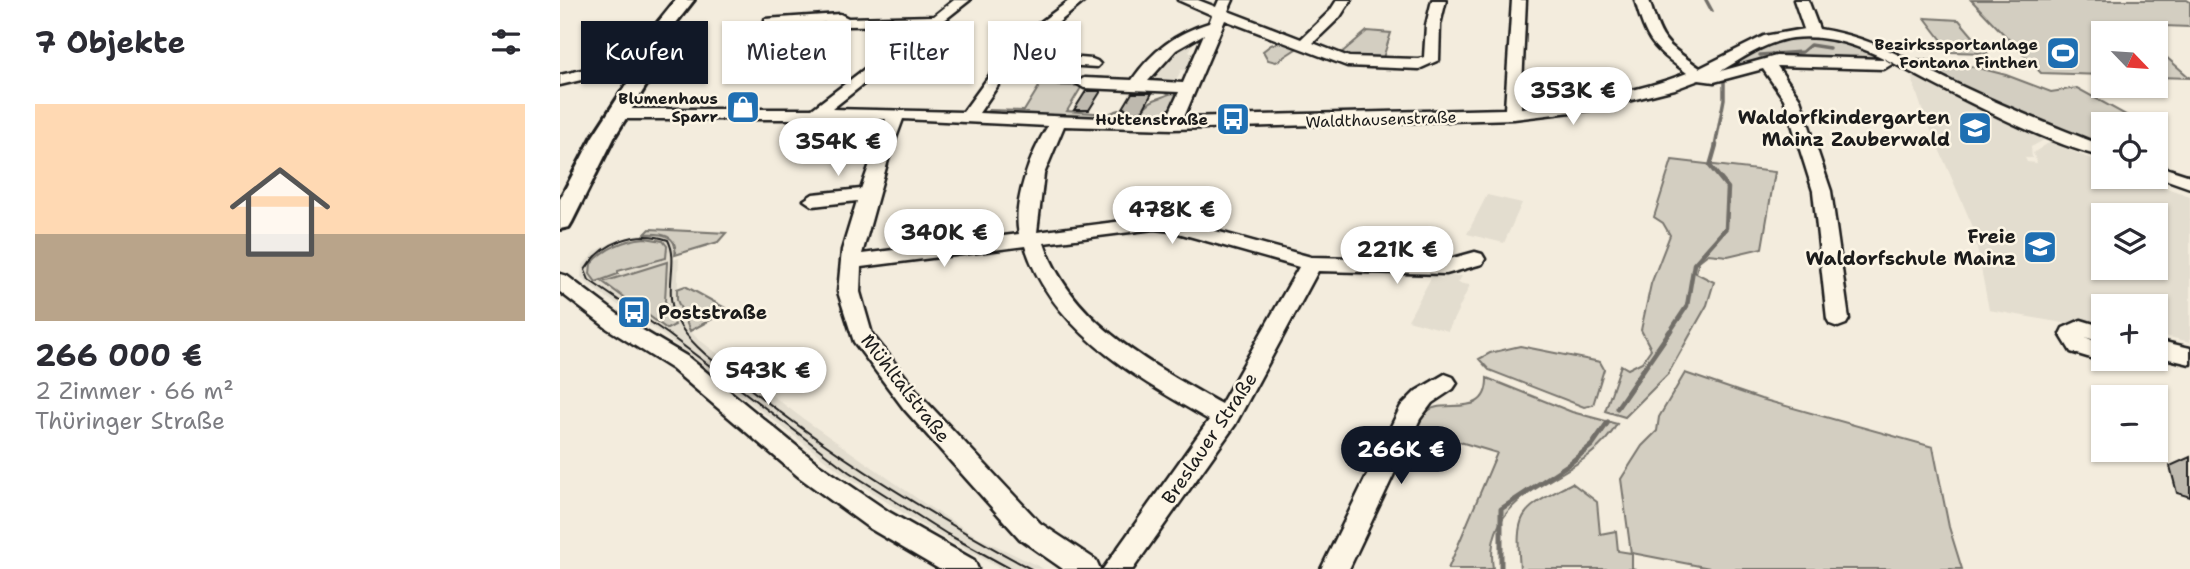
<!DOCTYPE html>
<html lang="de">
<meta charset="utf-8">
<style>
body{margin:0;font-family:"Shantell Sans",sans-serif;background:#f2f2f3;color:#2b2b33;height:100vh;display:flex;flex-direction:column;font-size:26px;white-space:nowrap}
*{box-sizing:border-box;margin:0}
p{font-size:23px;color:#7c7c81}
.icon{flex:none;width:38px;height:38px;fill:none;stroke:currentColor;stroke-width:2;stroke-linecap:round;stroke-linejoin:round}
.map{position:relative;flex:1;overflow:hidden}
.side{display:flex;flex-direction:column;background:#fff;width:560px}
.side>*{flex:none}
.guide{position:absolute;left:21px;top:21px;width:665px;height:63px;display:flex;gap:14px}
.needle{width:46px;rotate:115deg}
.controls{position:absolute;left:1531px;top:21px;display:grid;gap:14px}
.controls a{display:grid;place-items:center;width:77px;height:77px;border-radius:0px;background:#fff;box-shadow:0 2px 5px #0004;font-size:35px}
.price{position:absolute;translate:-50% -60px;padding:0 16px;border-radius:24px;background:#fff;color:#222;font-size:23px;line-height:46px;filter:drop-shadow(0 2px 4px #0008)}
.price::after{content:'';position:absolute;left:50%;top:42px;width:21px;height:16px;margin-left:-10px;background:inherit;clip-path:polygon(0 0,100% 0,50% 100%)}
.price.active{background:#111827;color:#fff}
ul{padding:0;list-style:none}
li{display:grid;align-content:center;gap:14px;height:371px;padding:0 35px}
li span{display:grid;place-items:center;height:217px;border-radius:0px;color:#555}
li>.icon{margin-inline-start:auto}
span .icon{width:126px;height:126px;fill:#fffc;stroke-width:1}
li b{font-size:30px}
h2{display:flex;justify-content:space-between;align-items:center;height:84px;padding:0 35px;font-size:30px}
.chip{padding:0 24px;border-radius:0px;background:#fff;box-shadow:0 2px 5px #0004;font-size:24px;line-height:63px}
.chip.active{background:#111827;color:#fff}
main{display:flex;flex:1;min-height:0}
.map>svg:first-child{display:block}
.built{fill:#e3ddcf;fill-rule:evenodd}
.green{fill:#d3cec1;stroke:#78756e;stroke-width:2}
.lines{fill:none;stroke-linecap:round;stroke-linejoin:round}
.stream-far2{stroke:#716e68;stroke-width:3.5}
.stream-far1{stroke:#716e68;stroke-width:4.5}
.stream{stroke:#716e68;stroke-width:5}
.building{fill:#beb9ae;stroke:#1c1c1c;stroke-width:2}
.minor-casing{stroke:#1c1c1c;stroke-width:5}
.major-casing{stroke:#1c1c1c;stroke-width:6}
.minor{fill:#fcf5e5;fill-rule:evenodd}
.major{fill:#fcf5e5;fill-rule:evenodd}
.tram{stroke:#1c1c1c;stroke-width:2}
.labels{text-anchor:middle;stroke-width:5;stroke-linejoin:round;paint-order:stroke}
.far-poi-label{font-size:16px;font-weight:bold;fill:#1c1c1c;stroke:#fcf5e5;text-anchor:end}
.far-street-label{font-size:16px;fill:#1c1c1c;stroke:#fcf5e5}
.poi-label{font-size:19px;font-weight:bold;fill:#1c1c1c;stroke:#fcf5e5;text-anchor:end}
.street-label{font-size:19px;fill:#1c1c1c;stroke:#fcf5e5}
</style>
<main>
<section class="side">
<h2>7 Objekte<svg class="icon" aria-label="filters" viewBox="0 0 24 24"><path d="M4 7h16M4 17h16"/><circle cx="9" cy="7" r="2"/><circle cx="15" cy="17" r="2"/></svg></h2>
<ul>
<li><span style="background:linear-gradient(#ffd9b3 60%,#b9a48a 0)"><svg class="icon" aria-label="home" viewBox="0 0 24 24"><path d="M3 11l9-7 9 7M6 9v11h12V9"/></svg></span><div><b>266 000 €</b><p>2 Zimmer · 66 m²</p><p>Thüringer Straße</p></div></li>
</ul>
</section>
<div class="map">
<svg width="1630" height="569" viewBox="0 0 1630 569">
<rect width="100%" height="100%" fill="#f3ecdd"/>
<filter id="ink" filterUnits="userSpaceOnUse"><feTurbulence type="fractalNoise" baseFrequency=".0143" numOctaves="2"/><feDisplacementMap in="SourceGraphic" scale="14" xChannelSelector="R" yChannelSelector="G"/><feConvolveMatrix kernelMatrix="1 2 1 2 8 2 1 2 1" color-interpolation-filters="sRGB"/></filter>
<g filter="url(#ink)">
<!-- built -->
<path class="built" d="M630,38L643,40L634,42L629,52L638,53L630,70H621L614,85L592,83L610,49L616,51L632,42L627,39Z
M1349,70L1484,140L1471,147L1472,158H1465L1467,162L1477,163L1473,153L1490,142L1543,164L1544,177H1574L1630,196V342L1596,334V306H1544L1543,321L1537,319L1509,324L1429,310L1413,227L1363,112ZM1544,215H1596V268H1544Z
M927,195L962,203L944,243L907,234Z
M79,234H104L114,241L116,250L113,260L119,258L117,300L128,329L137,338L238,415L368,506L418,537L484,569H441L362,525L281,472L100,333L31,287L21,277L22,266L36,251L53,242ZM85,238L100,239L91,261L37,282L30,274L36,259L48,249L70,240ZM106,263L105,301L114,325L75,307Z
M886,275L902,276L898,283L910,285L888,331L848,320L872,276L883,279Z"/>
<!-- green -->
<path class="green" d="M1411,0H1627L1630,2V27L1576,25L1582,33H1544L1543,75L1481,73Z
M1365,18L1399,20L1427,53L1391,52Z
M807,31L831,33L822,61L796,59L780,54Z
M1239,35L1287,40L1336,63L1248,60L1153,74L1217,39Z
M723,41L739,47L716,62L708,60L703,51L711,45Z
M1596,49H1597L1630,78L1596,77Z
M1359,59L1415,67L1446,75L1491,92L1517,88L1566,115L1551,118L1552,124H1544L1543,146C1511,135 1373,83 1359,59Z
M480,85L522,86L507,111L548,114L538,118C549,115 556,108 568,109L569,113C586,113 584,104 594,100C601,97 609,95 616,91L620,92L613,110C580,131 468,115 427,112L429,110L464,111Z
M1112,160L1215,172L1202,248L1168,256L1148,254L1139,261L1136,273L1154,282L1147,305L1108,374L1065,417L1045,411L1061,365L1068,369L1082,362L1091,349L1081,330L1091,284L1110,235L1103,223L1094,217Z
M90,229L166,233L158,242L115,255C118,235 102,233 85,234Z
M85,238L103,241L107,246L106,258L58,271V274L36,282L30,274L31,264C45,248 65,240 85,238Z
M107,262L105,301L115,325L107,329L43,282Z
M125,286L169,310L130,331L117,300V289Z
M960,346L1040,362L1044,369L1033,405L1024,407L929,370L919,359L930,353Z
M1125,373L1201,399L1373,447L1389,527L1402,569H1155L1072,553V568L1075,569H960C955,509 961,511 1012,483L1037,502L1040,534L1056,531L1058,551L1071,553L1061,479L1082,446L1097,431L1099,417Z
M927,378L1012,412L1057,424C1024,485 921,483 933,569H888L937,453L856,429C859,424 863,414 868,411C884,398 928,420 927,378Z"/>
<g class="lines">
<!-- stream-far2 -->
<path class="stream-far2" d="M1146,0L1152,11
M1200,55L1242,52L1250,45L1269,48
M1155,147L1164,99V78"/>
<!-- stream-far1 -->
<path class="stream-far1" d="M1109,333L1127,306L1134,264L1166,228L1168,188L1150,166L1156,145"/>
<!-- stream -->
<path class="stream" d="M1057,408L1110,331
M941,569V509L1009,464L1032,445L1048,422"/>
</g>
<!-- building -->
<path class="building" d="M526,91H541L529,110H514Z
M572,93H592L583,110L575,113L563,108Z
M1630,457V497L1617,493L1610,466Z"/>
<g class="lines">
<!-- minor casing -->
<g class="minor-casing">
<path id="minor" d="M394,0H410L272,109L403,112L454,42L510,0H526L461,53L532,59L537,61L540,64L537,67L454,62L419,113L567,119L607,118L619,92L524,88L516,83L524,78L572,80C592,51 616,33 649,23L652,15L618,0H638L656,7L659,0H673L668,11L741,39L770,11L777,0H791L780,17L753,43L789,57L858,59L864,57L866,25L872,0H886L880,25L879,60L859,69L787,66L665,20L624,117L945,109L952,0H966L961,108C1018,101 1074,94 1127,73C1092,47 1087,43 1075,0H1089C1102,43 1104,42 1140,68L1204,36L1244,29L1234,0H1248L1259,29C1316,38 1348,61 1399,85C1446,107 1494,127 1544,146V157C1493,145 1433,114 1387,91C1337,67 1291,32 1233,38C1207,41 1183,58 1161,71L1216,56L1324,59L1332,64L1324,69L1217,66L1240,99L1271,191L1289,319L1286,324L1278,327L1270,324L1267,319L1253,191L1224,99L1203,69L1154,82L1139,80L1115,89L1036,109L954,119L613,129L504,126L484,174L477,232L594,217L612,219L751,257L886,260L915,252L922,254L925,259L922,264L886,274L758,271L675,425L573,569H543L649,420C577,378 492,331 465,246L301,267L300,292L312,334L360,395L480,523L536,560L540,569H503L460,539L344,409L294,342L278,292L282,250L297,201L253,206L244,200L253,194L301,189L326,119H60L52,114L60,109H252L362,25L285,26L277,22L210,26L205,25V19L280,14L288,18L374,16ZM644,34L623,83L588,81L616,50ZM343,119L488,126C471,152 452,203 459,234L302,254L328,160ZM594,229L611,231L739,267L661,404C593,365 511,323 484,243Z
M88,55L93,57L96,60L93,63L0,85V75Z
M1596,165L1630,176V188L1596,176Z
M0,274L7,276L64,319L128,357L257,463L329,512L414,560L418,569H379L309,528L239,477L112,369L48,329L0,292Z
M1521,320L1544,327V343L1525,337L1544,345V359L1552,360L1544,362L1511,352L1500,334L1503,328Z
M1596,340L1630,348V364L1596,356Z
M885,374L893,377L897,383L893,389L872,403L860,419L789,569H761L841,406L856,391Z"/>
</g>
<!-- major casing -->
<g class="major-casing">
<path id="major" d="M116,0H134L105,37L92,76L55,136L12,222L9,227L0,229V199L33,136L72,76L87,36Z"/>
</g>
<!-- minor -->
<use href="#minor" class="minor"/>
<!-- major -->
<use href="#major" class="major"/>
<!-- tram -->
<path class="tram" d="M451,569L387,534L289,472L108,334L29,280L25,270C42,242 77,229 108,240C121,265 99,292 121,327C137,352 166,370 189,388C277,458 372,516 471,569"/>
</g>
</g>
<!-- icons -->
<defs>
<g id="stadium-square" transform="scale(1.75)"><rect x="-9" y="-9" width="18" height="18" rx="4" fill="#1f6fb2" stroke="#fcf5e5"/><path d="M0-5a6.5 5 0 1 0 0 10a6.5 5 0 1 0 0-10ZM-3.5-1.8h7v3.6h-7Z" fill="#fff"/></g>
<g id="shop-square" transform="scale(1.75)"><rect x="-9" y="-9" width="18" height="18" rx="4" fill="#1f6fb2" stroke="#fcf5e5"/><path d="M-5-2.5h2.3a2.7 3.5 0 0 1 5.4 0H5L5.5 6h-11ZM-1.5-2.5h3a1.5 2.3 0 0 0-3 0Z" fill="#fff"/></g>
<g id="bus-square" transform="scale(1.75)"><rect x="-9" y="-9" width="18" height="18" rx="4" fill="#1f6fb2" stroke="#fcf5e5"/><path d="M-5-6H5V4H4V6H2V4H-2V6H-4V4H-5ZM-3.5-4V0h7V-4ZM-3.5 1.2v1.5H-2V1.2ZM2 1.2v1.5H3.5V1.2Z" fill="#fff"/></g>
<g id="school-square" transform="scale(1.75)"><rect x="-9" y="-9" width="18" height="18" rx="4" fill="#1f6fb2" stroke="#fcf5e5"/><path d="M0-5L7-2L0 1L-7-2ZM-4 1L0 2.5L4 1V4Q0 6-4 4Z" fill="#fff"/></g>
</defs>
<g fill-rule="evenodd">
<use href="#stadium-square" x="1503" y="53"/>
<use href="#shop-square" x="183" y="107"/>
<use href="#bus-square" x="673" y="119"/>
<use href="#school-square" x="1415" y="128"/>
<use href="#school-square" x="1480" y="247"/>
<use href="#bus-square" x="74" y="312"/>
</g>
<g class="labels">
<!-- far-poi labels -->
<g class="far-poi-label">
<text x="1478" y="50">Bezirkssportanlage<tspan x="1478" dy="18">Fontana Finthen</tspan></text>
<text x="158" y="104">Blumenhaus<tspan x="158" dy="18">Sparr</tspan></text>
<text x="648" y="125">Huttenstraße</text>
</g>
<!-- far-street labels -->
<g class="far-street-label">
<text transform="translate(821 119) rotate(-2)" y="6">Waldthausenstraße</text>
</g>
<!-- poi labels -->
<g class="poi-label">
<text x="1390" y="124">Waldorfkindergarten<tspan x="1390" dy="22">Mainz Zauberwald</tspan></text>
<text x="1456" y="243">Freie<tspan x="1456" dy="22">Waldorfschule Mainz</tspan></text>
<text x="98" y="319" text-anchor="start">Poststraße</text>
</g>
<!-- street labels -->
<g class="street-label">
<text transform="translate(346 388) rotate(52)" y="7">Mühltalstraße</text>
<text transform="translate(649 438) rotate(-56)" y="7">Breslauer Straße</text>
</g>
</g>
</svg>
<div class="controls">
<a><svg class="needle" viewBox="-14 -14 28 28"><path d="M0-13l5 13h-10z" fill="#e53935"/><path d="M0 13l5-13h-10z" fill="#7c7c81"/></svg></a>
<a><svg class="icon" aria-label="locate" viewBox="0 0 24 24"><circle cx="12" cy="12" r="6"/><path d="M12 2v4M12 18v4M2 12h4M18 12h4"/></svg></a>
<a><svg class="icon" aria-label="layers" viewBox="0 0 24 24"><path d="M12 4l9 5-9 5-9-5zM3 14l9 5 9-5"/></svg></a>
<a>+</a>
<a>−</a>
</div>
<b class="price" style="left:1013px;top:127px">353K €</b>
<b class="price" style="left:278px;top:178px">354K €</b>
<b class="price" style="left:612px;top:246px">478K €</b>
<b class="price" style="left:384px;top:269px">340K €</b>
<b class="price" style="left:837px;top:286px">221K €</b>
<b class="price" style="left:208px;top:407px">543K €</b>
<b class="price active" style="left:841px;top:486px">266K €</b>
<div class="guide">
<a class="chip active">Kaufen</a>
<a class="chip">Mieten</a>
<a class="chip">Filter</a>
<a class="chip">Neu</a>
</div>
</div>
</main>
